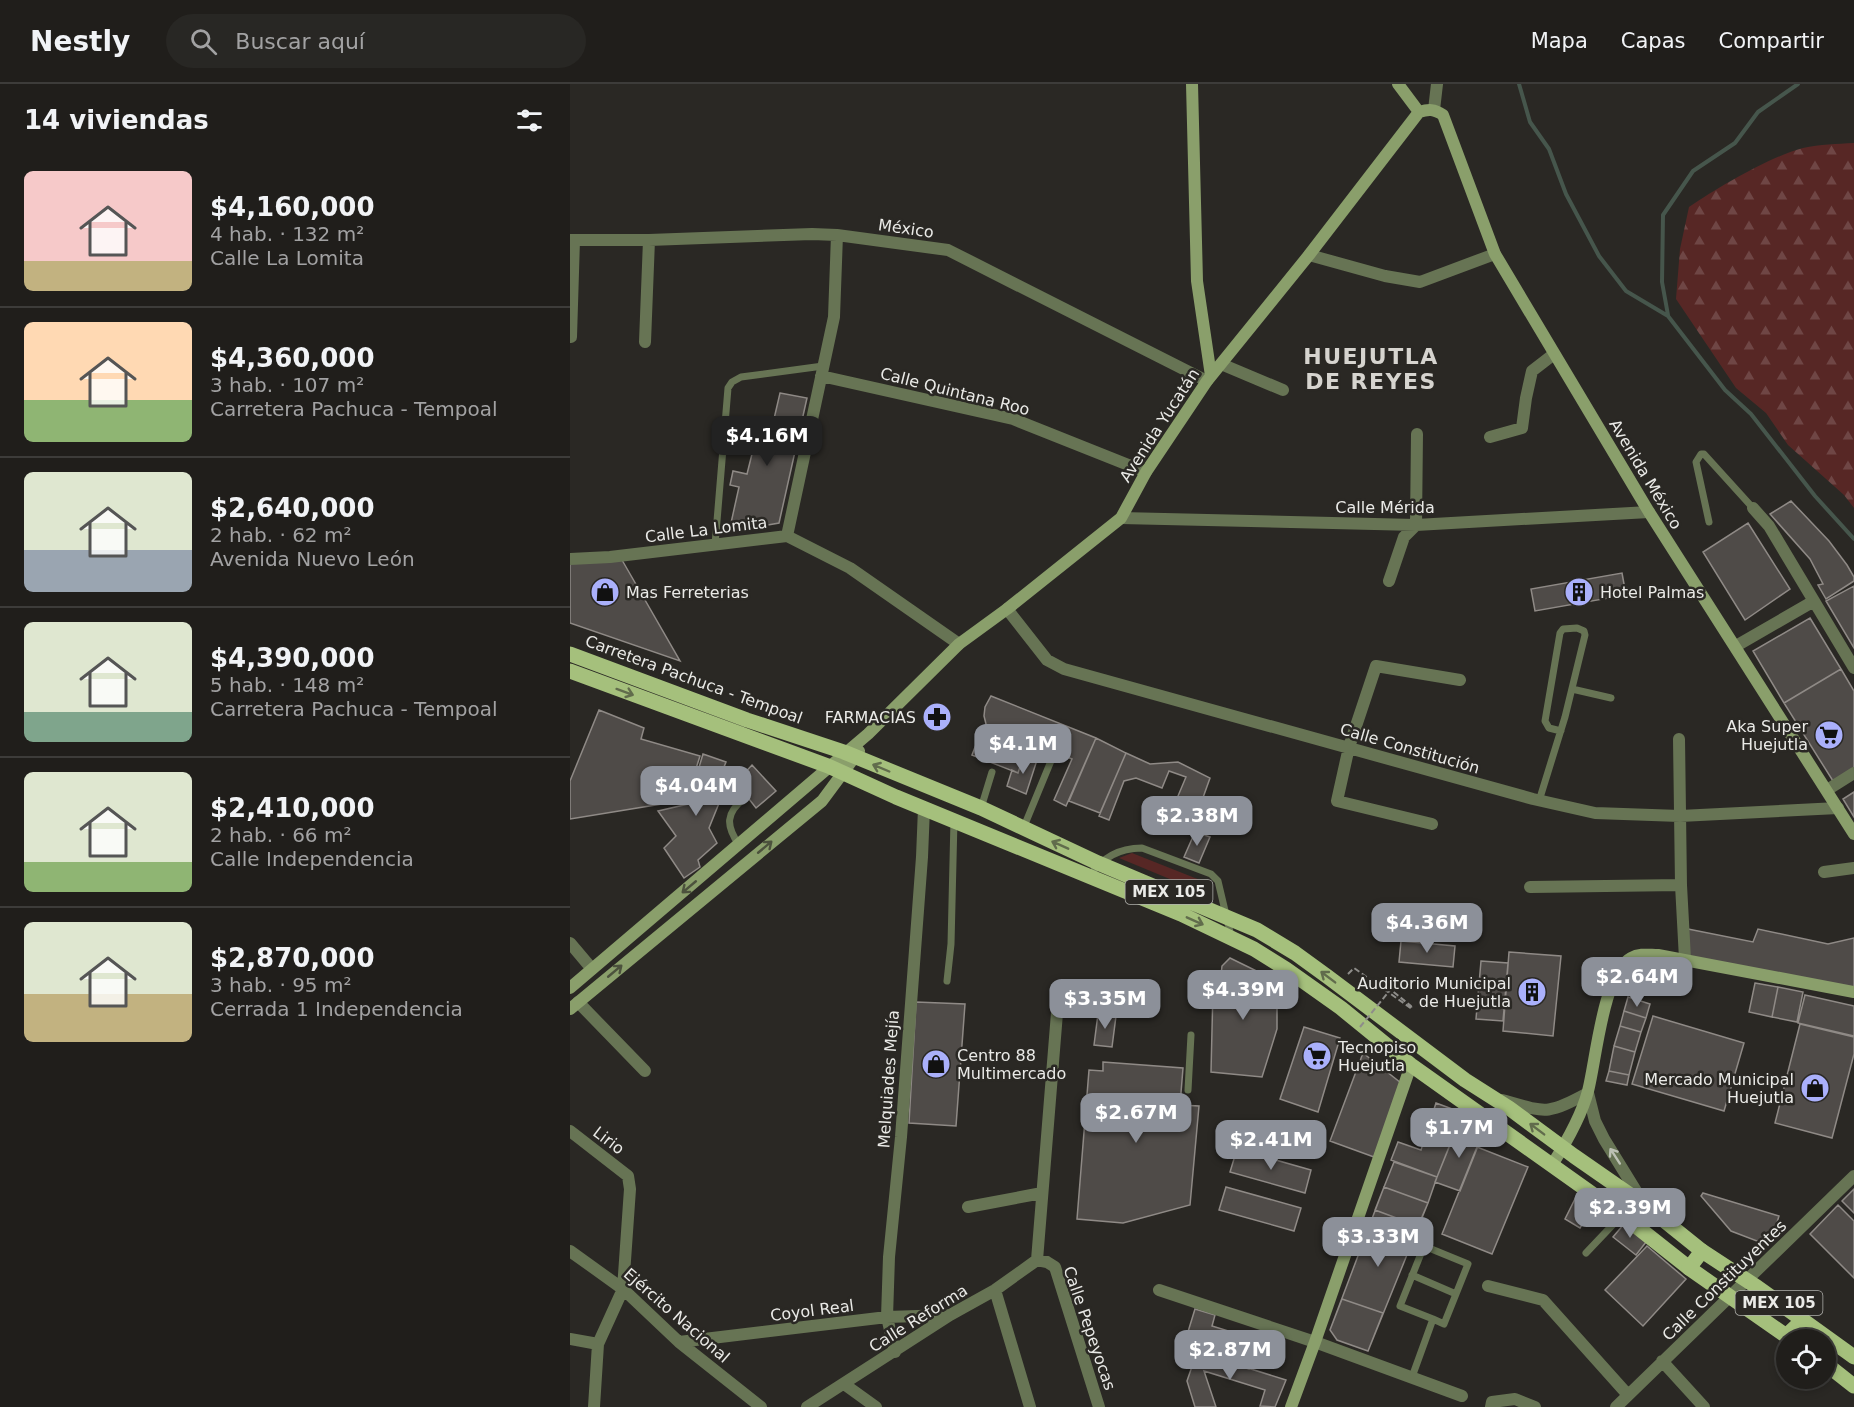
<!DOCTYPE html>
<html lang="es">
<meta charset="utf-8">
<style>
body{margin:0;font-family:"DejaVu Sans",sans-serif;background:#282724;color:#f1f3f6;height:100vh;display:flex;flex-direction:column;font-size:22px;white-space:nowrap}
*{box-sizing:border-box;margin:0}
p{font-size:20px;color:#a2a2a3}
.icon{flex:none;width:33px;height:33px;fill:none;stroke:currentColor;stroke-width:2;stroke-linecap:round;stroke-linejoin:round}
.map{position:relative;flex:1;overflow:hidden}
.sheet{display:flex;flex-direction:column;background:#201e1b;width:570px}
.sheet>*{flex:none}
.controls{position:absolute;left:1206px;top:1245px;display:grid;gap:12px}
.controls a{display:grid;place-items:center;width:60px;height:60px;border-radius:50%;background:#201e1b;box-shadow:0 3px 9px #0003,0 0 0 2px #3d3c3a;font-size:30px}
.price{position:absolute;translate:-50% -51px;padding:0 14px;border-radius:12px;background:#8c9099;color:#fff;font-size:20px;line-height:39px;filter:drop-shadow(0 2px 3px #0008)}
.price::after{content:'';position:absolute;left:50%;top:36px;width:18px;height:14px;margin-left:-9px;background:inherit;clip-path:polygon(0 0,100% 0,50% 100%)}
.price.on{background:#222;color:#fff}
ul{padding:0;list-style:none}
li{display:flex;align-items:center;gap:18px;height:150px;padding:0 24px}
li+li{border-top:2px solid #3d3c3a}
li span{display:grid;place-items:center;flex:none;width:168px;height:120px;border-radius:9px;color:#555}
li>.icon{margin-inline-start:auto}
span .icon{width:72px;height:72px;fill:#fffc;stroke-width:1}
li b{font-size:26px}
h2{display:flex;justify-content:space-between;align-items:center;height:72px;padding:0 24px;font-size:26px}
header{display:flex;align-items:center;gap:36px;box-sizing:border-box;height:84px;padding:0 30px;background:#201e1b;border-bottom:2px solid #3d3c3a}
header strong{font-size:28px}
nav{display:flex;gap:33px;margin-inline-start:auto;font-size:21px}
.search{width:420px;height:54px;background:#282724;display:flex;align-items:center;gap:15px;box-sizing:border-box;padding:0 21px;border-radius:33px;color:#a2a2a3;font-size:22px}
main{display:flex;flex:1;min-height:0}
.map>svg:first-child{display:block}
.green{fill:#572725}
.forest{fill:url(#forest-firs)}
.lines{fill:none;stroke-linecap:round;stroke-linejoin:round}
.stream{stroke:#46564c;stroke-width:4}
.building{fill:#4f4b48;stroke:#8f8a86;stroke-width:1.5}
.path{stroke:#8e8d8a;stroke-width:2;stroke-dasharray:6 3;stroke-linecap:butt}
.lane{stroke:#677454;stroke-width:7}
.street{stroke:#677454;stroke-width:12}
.secondary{stroke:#8a9f6b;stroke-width:12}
.primary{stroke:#a5c07c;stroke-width:15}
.path-bridge{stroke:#8e8d8a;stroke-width:2;stroke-dasharray:6 3;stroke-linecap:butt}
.primary-bridge{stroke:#a5c07c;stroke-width:15}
.oneway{stroke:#616c4c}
.oneway2{stroke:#4c523d}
.oneway3{stroke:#bcc1b4}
.labels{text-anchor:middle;stroke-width:5;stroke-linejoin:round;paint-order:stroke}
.shield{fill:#2a2824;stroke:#b0b0ac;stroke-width:1.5}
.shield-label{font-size:15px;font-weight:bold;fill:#eaeae7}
.street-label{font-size:16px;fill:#eaeae7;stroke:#2a2824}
.poi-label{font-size:16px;fill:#eaeae7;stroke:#2a2824;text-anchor:start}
.district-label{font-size:22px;font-weight:bold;letter-spacing:1.5px;fill:#d6d4cf;stroke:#2a2824}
</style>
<header>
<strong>Nestly</strong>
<div class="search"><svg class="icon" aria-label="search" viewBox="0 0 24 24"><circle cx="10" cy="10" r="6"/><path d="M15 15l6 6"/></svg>Buscar aquí</div>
<nav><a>Mapa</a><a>Capas</a><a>Compartir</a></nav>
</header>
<main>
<section class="sheet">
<h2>14 viviendas<svg class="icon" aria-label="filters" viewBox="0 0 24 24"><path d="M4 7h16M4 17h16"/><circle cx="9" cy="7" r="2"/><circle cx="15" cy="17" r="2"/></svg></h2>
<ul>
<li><span style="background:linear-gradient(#f6c9c9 75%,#c2b280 0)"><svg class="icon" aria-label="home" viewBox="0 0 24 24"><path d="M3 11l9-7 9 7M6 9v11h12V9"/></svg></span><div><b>$4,160,000</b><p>4 hab. · 132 m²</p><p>Calle La Lomita</p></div></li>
<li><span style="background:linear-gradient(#ffd9b3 65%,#8fb573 0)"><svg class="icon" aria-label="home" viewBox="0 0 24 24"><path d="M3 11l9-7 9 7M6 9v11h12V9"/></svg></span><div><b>$4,360,000</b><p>3 hab. · 107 m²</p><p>Carretera Pachuca - Tempoal</p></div></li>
<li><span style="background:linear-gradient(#dfe7d0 65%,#9aa5b1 0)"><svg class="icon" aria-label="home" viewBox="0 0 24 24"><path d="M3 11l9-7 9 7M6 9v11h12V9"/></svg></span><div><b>$2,640,000</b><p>2 hab. · 62 m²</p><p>Avenida Nuevo León</p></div></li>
<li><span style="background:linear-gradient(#dfe7d0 75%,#7fa58c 0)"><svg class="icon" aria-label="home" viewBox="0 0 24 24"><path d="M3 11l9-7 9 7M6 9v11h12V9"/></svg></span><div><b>$4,390,000</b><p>5 hab. · 148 m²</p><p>Carretera Pachuca - Tempoal</p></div></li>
<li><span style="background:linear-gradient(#dfe7d0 75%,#8fb573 0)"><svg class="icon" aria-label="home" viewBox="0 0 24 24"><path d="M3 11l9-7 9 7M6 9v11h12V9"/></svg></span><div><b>$2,410,000</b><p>2 hab. · 66 m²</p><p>Calle Independencia</p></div></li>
<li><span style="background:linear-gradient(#dfe7d0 60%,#c2b280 0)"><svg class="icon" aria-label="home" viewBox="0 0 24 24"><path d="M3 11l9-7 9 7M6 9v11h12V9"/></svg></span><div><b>$2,870,000</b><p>3 hab. · 95 m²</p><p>Cerrada 1 Independencia</p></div></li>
</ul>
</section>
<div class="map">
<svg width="1284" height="1323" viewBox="0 0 1284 1323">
<defs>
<pattern id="forest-firs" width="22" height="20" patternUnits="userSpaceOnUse" patternTransform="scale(1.5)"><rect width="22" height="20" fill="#572725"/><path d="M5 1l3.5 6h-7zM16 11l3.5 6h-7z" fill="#6f4645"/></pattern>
</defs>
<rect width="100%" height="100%" fill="#2a2824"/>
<!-- green -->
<path class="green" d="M562,769L630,796L636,805V810L549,774Z"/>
<!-- forest -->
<path class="forest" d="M1284,59V424L1274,411L1218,361L1196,329L1166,304L1106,215L1110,165L1119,123C1149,103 1199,73 1233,64C1250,60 1267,60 1284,59Z"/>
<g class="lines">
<!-- stream -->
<path class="stream" d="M949,0L960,38L979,65L996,110L1029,172L1056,207L1098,232L1155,306L1181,330L1245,412L1284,455
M1098,231L1092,198L1093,131L1123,87L1165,59L1188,28L1228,0"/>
</g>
<!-- building -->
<path class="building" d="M210,309L237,314L209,439L159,448L169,403L160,401L163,387L177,390L183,366L162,362L166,344L200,352Z
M1221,417L1259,457L1277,481L1284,493V497L1256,515L1248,501L1253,500L1240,475L1200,430Z
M1178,439L1220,505L1175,536L1133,468Z
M52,476L110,577L0,539V478Z
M1052,489L1056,511L965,527L961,505Z
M1284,502V564L1256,517Z
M1240,534L1271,585L1214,619L1183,567Z
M1271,585L1284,607V684L1263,697L1214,619Z
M421,612L526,654L496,722L484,716L502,675L461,658L455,667L410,650L416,640L414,632L415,623Z
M29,626L74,644L71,655L130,672L116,716L0,735V697Z
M410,650L455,667L448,689L402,671Z
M526,654L556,669L530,729L499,717Z
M556,669L580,680L608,678L640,694L630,722L608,712L616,693L599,687L592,704L566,694L554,697L539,736L529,732Z
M133,670L156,678L152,688L160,692L139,744L147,759L128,776L130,783L114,794L94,764L106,752L88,727L118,720Z
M454,670L467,676L456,710L437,702L442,686L448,689Z
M182,681L206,707L186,724L172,706L168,696Z
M1284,708V733L1273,715Z
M625,748L640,753L629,779L614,773Z
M1118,845L1183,858L1188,845L1258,860L1284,854V904L1116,872Z
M831,857L885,862L883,883L829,878Z
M939,868L991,872L983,952L933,947Z
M660,874L707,897V945L692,993L641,988L643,905L650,900L652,882Z
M911,877L938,879L933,937L906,935Z
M1185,899L1208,903L1202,933L1179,928Z
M1208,903L1233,908L1227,938L1202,933Z
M1235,911L1284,922V952L1228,939Z
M1058,913L1080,920L1076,934L1054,927Z
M346,918L395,920L386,1042L339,1039Z
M1054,927L1076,934L1071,948L1050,942Z
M528,930L546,932L542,963L524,961Z
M1083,932L1174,959L1154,1027L1062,1000Z
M1230,940L1284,953V970L1262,1054L1205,1039Z
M1050,942L1071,948L1065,968L1044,962Z
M734,943L770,954L748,1028L710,1015Z
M1044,962L1065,968L1059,991L1039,987Z
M793,969L831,999L804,1073L760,1057Z
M533,978L613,984L610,1021L629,1022L620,1121L553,1139L507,1135L519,986L533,987Z
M1039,987L1059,991L1057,1001L1036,997Z
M866,1019L893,1029L867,1093L821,1076L828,1058L851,1066Z
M887,1043L912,1052L890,1107L865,1098Z
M907,1063L958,1083L922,1170L872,1150Z
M667,1065L741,1086L735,1109L660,1088Z
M824,1078L867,1093L858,1119L814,1103Z
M656,1103L731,1124L724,1147L649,1126Z
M814,1103L858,1119L798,1267L767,1256L760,1246Z
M814,1103L858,1119L848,1142L805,1126Z
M1284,1105V1129L1272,1117Z
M1133,1109L1209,1132L1204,1148L1192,1159L1161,1147L1131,1112Z
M1007,1111L1023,1123L1010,1144L995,1135Z
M1268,1121L1284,1137V1194L1240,1150Z
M1054,1140L1076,1158L1066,1171L1043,1153Z
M1077,1162L1116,1195L1073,1242L1035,1206Z
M772,1215L813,1229L798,1267L767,1256L760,1246Z
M625,1225L645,1231L642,1242L681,1254L676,1269L684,1272L679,1285L613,1264Z
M627,1268L716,1296L705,1323L690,1322L695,1306L634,1287L646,1323H625L617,1297Z"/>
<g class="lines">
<!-- path -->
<path class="path" d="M778,890L784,884L842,925L841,922L815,901L820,899L825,900"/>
<!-- lane -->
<path class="lane" d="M1139,438L1126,378L1131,370H1134L1183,424
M145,461L158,304L162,298L171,293L253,282
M1002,605L1041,614
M969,717L995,633L1015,551L1014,547L1007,544L993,545L990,549L975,637L979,644L991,647
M411,724L422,688
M453,745L481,677
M169,761C156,742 155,729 175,714
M519,793C532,773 549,764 572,764L641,790L648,797L661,852
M377,897L381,860L384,736
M618,1006L621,951
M1016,1169L1052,1131
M842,1191L886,1210
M842,1293L863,1235L874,1240L898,1180L854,1162L830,1222L863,1235"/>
<!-- street -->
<path class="street" d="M864,26L867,0
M0,156H79L242,150L267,151L378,166L637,297
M739,171L815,192L850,198L925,170
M1,253L4,156
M75,258L79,156
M651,280L713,306
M251,292L443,335L576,388
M920,353L952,344L956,314L962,287L984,270
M1183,424L1199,442L1284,584
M551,434L846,441L1079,428
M217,452L264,233L267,151
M0,475L40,473L217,452L280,484L389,560
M819,497L834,453L846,441L847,350
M437,525L477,576L494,585L963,715L1025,729L1110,732L1268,724
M1166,562L1244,517
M1109,655L1111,801L1115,875
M1257,706L1284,689
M862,740L767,717L779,663L806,582L890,596
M1254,788L1284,784
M960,803L1111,801
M0,859L22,885
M8,918L75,987
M932,1016C978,1029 976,1031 1018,1009L1025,1037L1034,1055L1074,1120
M0,1047L58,1092L60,1105L53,1205L28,1260L24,1323
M398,1123L472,1109
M0,1167L53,1205L109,1258L191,1323
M467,1176L487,929
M918,1202L973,1216L1058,1311
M425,1206L460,1323
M589,1206L745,1258L892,1312
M0,1255L28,1260
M109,1258L317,1233L379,1231
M325,1268L317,1233L319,1173L331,1053L352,773L354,724
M1092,1277L1134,1323
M274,1300L306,1323
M237,1323L380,1231L425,1206L467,1176L477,1178L485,1183L529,1323
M921,1323L922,1318L945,1315L965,1323
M1046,1323L1284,1092"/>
<!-- secondary -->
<path class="secondary" d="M622,0L627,197L641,292
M828,0L849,28
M0,904L298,650L389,560L437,525L551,434L576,388L637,297L739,171L849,28C859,25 864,25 873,31L925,170L1079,428L1284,750
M0,925L252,717L289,667
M982,1081C994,1062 1012,1030 1018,1007C1026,977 1033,889 1061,874C1070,869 1079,871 1088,871L1284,908
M721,1323L745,1258L841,981"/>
<!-- primary -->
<path class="primary" d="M0,570L177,636L274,668L411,724L528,779L687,846L725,869L758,893L895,996L939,1024L1004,1072L1076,1122L1132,1167L1119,1184L1052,1131L841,981L771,924L716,885L684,865L611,830L326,713L258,682L0,587
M1217,1251L1233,1236
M1256,1280L1284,1302"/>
<!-- path-bridge -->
<path class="path-bridge" d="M790,943L825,900"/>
<!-- primary-bridge -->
<path class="primary-bridge" d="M1132,1167L1187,1203L1284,1273
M1119,1184L1222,1256"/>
</g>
<!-- one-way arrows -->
<defs><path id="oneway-shaft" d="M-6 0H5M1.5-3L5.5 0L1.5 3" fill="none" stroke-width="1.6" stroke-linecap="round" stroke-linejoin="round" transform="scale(1.5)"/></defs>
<g class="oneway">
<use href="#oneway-shaft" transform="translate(55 608) rotate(20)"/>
<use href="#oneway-shaft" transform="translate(311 684) rotate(-157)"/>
<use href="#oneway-shaft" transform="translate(490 761) rotate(-156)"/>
<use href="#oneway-shaft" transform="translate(625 837) rotate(24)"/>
<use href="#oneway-shaft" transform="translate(758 893) rotate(-143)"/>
<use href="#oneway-shaft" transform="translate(967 1045) rotate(-143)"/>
</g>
<g class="oneway2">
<use href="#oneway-shaft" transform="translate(195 763) rotate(-40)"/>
<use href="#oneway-shaft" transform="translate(119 803) rotate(140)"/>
<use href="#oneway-shaft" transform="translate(45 887) rotate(-40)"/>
</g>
<use class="oneway3" href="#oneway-shaft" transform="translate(1045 1072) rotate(-123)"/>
<!-- icons -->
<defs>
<g id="shop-disc" transform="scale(1.5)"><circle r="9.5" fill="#aab0fb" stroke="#2a2824"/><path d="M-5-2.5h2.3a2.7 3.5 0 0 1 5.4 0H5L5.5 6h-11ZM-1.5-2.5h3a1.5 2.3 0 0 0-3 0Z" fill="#111"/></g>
<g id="building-disc" transform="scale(1.5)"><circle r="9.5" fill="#aab0fb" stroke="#2a2824"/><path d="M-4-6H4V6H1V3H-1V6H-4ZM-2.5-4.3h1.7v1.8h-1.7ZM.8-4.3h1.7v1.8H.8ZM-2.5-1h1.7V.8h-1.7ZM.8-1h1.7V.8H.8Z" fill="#111"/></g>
<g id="pharmacy-disc" transform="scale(1.5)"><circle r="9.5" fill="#aab0fb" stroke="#2a2824"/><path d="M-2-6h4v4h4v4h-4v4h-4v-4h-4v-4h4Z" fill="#111"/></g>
<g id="supermarket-disc" transform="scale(1.5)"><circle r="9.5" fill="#aab0fb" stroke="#2a2824"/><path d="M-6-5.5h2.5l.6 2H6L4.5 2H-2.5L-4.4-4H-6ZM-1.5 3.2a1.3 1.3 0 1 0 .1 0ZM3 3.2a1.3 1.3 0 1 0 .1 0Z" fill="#111"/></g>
</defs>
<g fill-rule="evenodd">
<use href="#shop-disc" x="35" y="508"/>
<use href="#building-disc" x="1009" y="508"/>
<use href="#pharmacy-disc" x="367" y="633"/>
<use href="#supermarket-disc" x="1259" y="651"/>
<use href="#building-disc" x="962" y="908"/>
<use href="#supermarket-disc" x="747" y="972"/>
<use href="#shop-disc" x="366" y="980"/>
<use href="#shop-disc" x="1245" y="1004"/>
</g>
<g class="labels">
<!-- shield labels -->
<g class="shield">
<rect x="555.5" y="796" width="87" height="24" rx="4.5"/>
<rect x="1165.5" y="1207" width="87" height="24" rx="4.5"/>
</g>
<g class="shield-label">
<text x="599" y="813">MEX 105</text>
<text x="1209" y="1224">MEX 105</text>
</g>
<!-- street labels -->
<g class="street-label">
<text transform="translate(336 144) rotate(8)" y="6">México</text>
<text transform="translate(385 307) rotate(14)" y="6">Calle Quintana Roo</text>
<text transform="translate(589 341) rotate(-57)" y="6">Avenida Yucatán</text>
<text transform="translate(1076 390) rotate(59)" y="6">Avenida México</text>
<text x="815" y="429">Calle Mérida</text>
<text transform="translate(136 445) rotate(-7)" y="6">Calle La Lomita</text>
<text transform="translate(124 595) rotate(20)" y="6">Carretera Pachuca - Tempoal</text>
<text transform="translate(840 664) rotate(16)" y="6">Calle Constitución</text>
<text transform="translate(318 995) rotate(-86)" y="6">Melquiades Mejía</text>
<text transform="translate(39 1056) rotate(37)" y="6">Lirio</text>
<text transform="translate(1154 1196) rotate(-44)" y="6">Calle Constituyentes</text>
<text transform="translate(242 1226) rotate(-7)" y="6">Coyol Real</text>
<text transform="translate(107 1231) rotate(41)" y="6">Ejército Nacional</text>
<text transform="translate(348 1234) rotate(-32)" y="6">Calle Reforma</text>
<text transform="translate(520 1244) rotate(71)" y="6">Calle Pepeyocas</text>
</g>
<!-- poi labels -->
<g class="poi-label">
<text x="56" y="514">Mas Ferreterias</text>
<text x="1030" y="514">Hotel Palmas</text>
<text x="346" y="639" text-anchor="end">FARMACIAS</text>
<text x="1238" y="648" text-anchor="end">Aka Super<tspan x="1238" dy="18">Huejutla</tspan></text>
<text x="941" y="905" text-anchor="end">Auditorio Municipal<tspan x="941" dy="18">de Huejutla</tspan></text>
<text x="768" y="969">Tecnopiso<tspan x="768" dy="18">Huejutla</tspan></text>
<text x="387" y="977">Centro 88<tspan x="387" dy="18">Multimercado</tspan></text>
<text x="1224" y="1001" text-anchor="end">Mercado Municipal<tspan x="1224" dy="18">Huejutla</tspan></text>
</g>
<!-- district labels -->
<g class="district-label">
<text x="801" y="280">HUEJUTLA<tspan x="801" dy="25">DE REYES</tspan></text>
</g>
</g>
</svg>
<div class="controls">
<a><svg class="icon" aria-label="locate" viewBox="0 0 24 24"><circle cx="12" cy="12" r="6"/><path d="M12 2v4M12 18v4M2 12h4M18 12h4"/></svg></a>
</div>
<b class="price on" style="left:197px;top:383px">$4.16M</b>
<b class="price" style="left:453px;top:691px">$4.1M</b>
<b class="price" style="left:126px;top:733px">$4.04M</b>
<b class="price" style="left:627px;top:763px">$2.38M</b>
<b class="price" style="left:857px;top:870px">$4.36M</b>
<b class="price" style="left:1067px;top:924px">$2.64M</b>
<b class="price" style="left:673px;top:937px">$4.39M</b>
<b class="price" style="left:535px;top:946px">$3.35M</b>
<b class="price" style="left:566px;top:1060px">$2.67M</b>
<b class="price" style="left:889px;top:1075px">$1.7M</b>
<b class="price" style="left:701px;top:1087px">$2.41M</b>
<b class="price" style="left:1060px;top:1155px">$2.39M</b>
<b class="price" style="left:808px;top:1184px">$3.33M</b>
<b class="price" style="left:660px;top:1297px">$2.87M</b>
</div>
</main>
